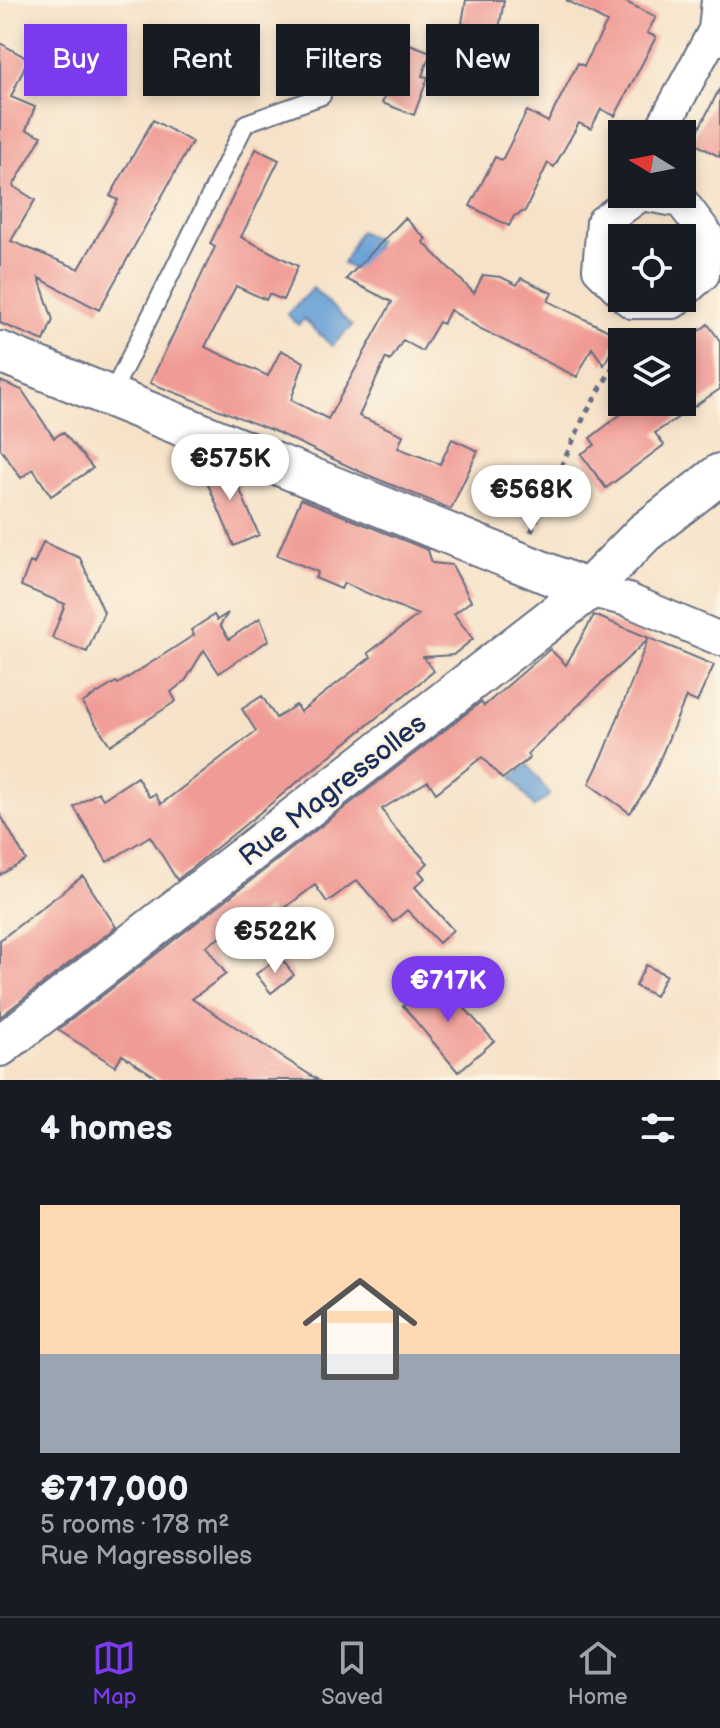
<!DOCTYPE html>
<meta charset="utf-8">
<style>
body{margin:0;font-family:"Balsamiq Sans",sans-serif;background:#20242c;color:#f1f3f6;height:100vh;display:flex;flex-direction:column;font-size:30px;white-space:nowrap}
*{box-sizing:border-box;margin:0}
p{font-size:26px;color:#9ea1a6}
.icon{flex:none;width:44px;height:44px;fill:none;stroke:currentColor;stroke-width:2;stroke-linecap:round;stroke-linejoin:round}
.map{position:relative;height:1080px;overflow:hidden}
.panel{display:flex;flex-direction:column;background:#171b24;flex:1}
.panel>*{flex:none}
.top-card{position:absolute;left:24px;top:24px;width:672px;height:72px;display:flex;gap:16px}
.needle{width:52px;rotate:280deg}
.tools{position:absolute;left:608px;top:120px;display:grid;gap:16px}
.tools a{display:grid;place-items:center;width:88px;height:88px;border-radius:0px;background:#171b24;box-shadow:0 4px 12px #0003;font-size:40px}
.price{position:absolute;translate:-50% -68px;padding:0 18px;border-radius:28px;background:#fff;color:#222;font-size:26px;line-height:52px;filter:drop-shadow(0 2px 4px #0008)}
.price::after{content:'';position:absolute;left:50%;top:48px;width:24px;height:18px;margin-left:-12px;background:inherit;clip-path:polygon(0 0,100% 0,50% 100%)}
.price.on{background:#7c3aed;color:#fff}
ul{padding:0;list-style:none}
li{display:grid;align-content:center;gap:16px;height:424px;padding:0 40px}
li span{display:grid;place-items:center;height:248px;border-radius:0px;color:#555}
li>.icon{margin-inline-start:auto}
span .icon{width:144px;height:144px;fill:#fffc;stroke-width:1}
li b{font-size:34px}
h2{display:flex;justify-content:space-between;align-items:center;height:96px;padding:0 40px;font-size:34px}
.pill{padding:0 28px;border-radius:0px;background:#171b24;box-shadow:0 4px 12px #0003;font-size:28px;line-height:72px}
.pill.on{background:#7c3aed;color:#fff}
.dock{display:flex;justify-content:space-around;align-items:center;height:112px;border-top:2px solid #363941;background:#171b24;font-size:22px;color:#9ea1a6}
.dock a{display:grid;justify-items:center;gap:4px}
.dock .on{color:#7c3aed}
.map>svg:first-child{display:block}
.water{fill:#669fd5;stroke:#40679a;stroke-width:2}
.building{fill:#f09b95}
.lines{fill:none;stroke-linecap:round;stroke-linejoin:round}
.service-casing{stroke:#686e83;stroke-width:20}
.minor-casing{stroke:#686e83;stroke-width:36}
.tertiary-casing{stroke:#686e83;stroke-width:44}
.path{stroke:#686e83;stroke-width:5;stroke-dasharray:6 6;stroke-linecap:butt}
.service{stroke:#fff;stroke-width:16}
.minor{stroke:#fff;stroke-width:32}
.tertiary{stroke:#fff;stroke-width:40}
.labels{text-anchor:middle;stroke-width:6;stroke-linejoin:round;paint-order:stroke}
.street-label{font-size:28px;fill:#1b2f5e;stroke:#fcf5e5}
</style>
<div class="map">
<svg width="720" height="1080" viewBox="0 0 720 1080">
<rect width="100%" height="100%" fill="#fcf5e5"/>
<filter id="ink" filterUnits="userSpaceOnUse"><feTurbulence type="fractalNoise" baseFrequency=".0125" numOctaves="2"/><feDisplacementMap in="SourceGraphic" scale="16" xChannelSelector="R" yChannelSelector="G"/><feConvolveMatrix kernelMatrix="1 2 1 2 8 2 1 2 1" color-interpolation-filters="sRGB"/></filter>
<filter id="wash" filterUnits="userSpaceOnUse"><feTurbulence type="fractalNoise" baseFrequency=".006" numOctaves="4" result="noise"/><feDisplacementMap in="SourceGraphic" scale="32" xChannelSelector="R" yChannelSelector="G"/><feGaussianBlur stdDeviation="1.8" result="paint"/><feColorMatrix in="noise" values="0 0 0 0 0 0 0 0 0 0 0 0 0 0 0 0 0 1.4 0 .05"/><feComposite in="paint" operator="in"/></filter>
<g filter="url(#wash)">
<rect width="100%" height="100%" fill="#f6e2c8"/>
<!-- water -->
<path class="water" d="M359,231L378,240L363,273L343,264Z
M313,288L352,326L332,346L304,319L298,325L287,314Z
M528,765L550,795L534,807L512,777Z"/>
<g id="blocks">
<!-- building -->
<path class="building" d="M466,0H504L498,35L481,32L462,23Z
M566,0H622L656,17L647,33L656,37L615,116L601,109L591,129L579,123L554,167L548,163L525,211L514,216L509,226L470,206L495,157L502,160L527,111L548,122L578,63L584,66L607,22Z
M399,40L431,52L422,76L428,77L414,115L382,103L390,84L378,79L388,53L394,56Z
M0,43L28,59L11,97L35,107L26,130L42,136L13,186L35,200L11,241L79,269L118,200L110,196L153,120L192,142L99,310L39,278L53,320L44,341L0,323Z
M720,88V157L692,142Z
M256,149L279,160L241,237L298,266L283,300L269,294L266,300L236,286L205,347L268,376L281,350L304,362L291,400L328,419L392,302L346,279L405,218L426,239L423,242L474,293L483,275L501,277L517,285L521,278L552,293L548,301L619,336L604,365L592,348L577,377L481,329L450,310L443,324L439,322L422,351L403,340L390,361L386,358L359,416L403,435L398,448L440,464L452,439L478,451L451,509L365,474L274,431L150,383L215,247L210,244Z
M708,324L720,341V389L655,433L664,445L606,488L581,454L595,445L590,438L637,402H682V344Z
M0,381L22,390L54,438L63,432L93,468L51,496L33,469L21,478L0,448Z
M206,460L232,471L259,535L234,546L199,463Z
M301,499L428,550L432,563L452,565L471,601L454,614L473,639L453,655L423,657L434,671L177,880L150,836L107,862L74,807L98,792L103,799L137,777L149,797L155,794L161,804L256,731L242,709L262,696L276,718L296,705L300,712L371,657L368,653L418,615L344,583L341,589L315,578L318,572L277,555Z
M43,542L80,558L104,612L87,652L52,638L65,604L21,586L30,562L34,564Z
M228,613L220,625L229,639L260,618L269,640L219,673L204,650L185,681L171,692L176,701L110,745L82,703L116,682L118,684L194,635L191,630L214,615L217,620Z
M594,615L714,665L697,702L686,697L649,785L630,813L589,784L605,751L648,639L527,754L530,758L502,779L482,757L436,793L428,781L382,809L391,824L428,863L419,871L425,878L415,887L453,930L439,943L407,910L393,922L357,880L327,902L315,885L273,917L267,909L206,946L226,974L192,999L318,1080H161L122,1055L115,1066L58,1030L481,702L484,706L550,649L566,665Z
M0,814L26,860L0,875Z
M83,876L116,927L0,1017V940Z
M280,957L294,975L271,993L256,974Z
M646,965L666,975L655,996L635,986Z
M437,977L494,1041L458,1072L403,1006Z"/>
</g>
</g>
<g filter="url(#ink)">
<use href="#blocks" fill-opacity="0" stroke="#686e83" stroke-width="2"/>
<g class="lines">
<!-- service casing -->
<g class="service-casing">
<path id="service" d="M111,395L246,123L322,96"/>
</g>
<!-- minor casing -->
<g class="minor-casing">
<path id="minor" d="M718,0L715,30L720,39
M659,134L715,30
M622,292L599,269L603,222L641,194L681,201L706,234L703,274L682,293
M627,298L632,302H673L677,298
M588,590L628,600L720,639"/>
</g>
<!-- tertiary casing -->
<g class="tertiary-casing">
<path id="tertiary" d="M0,352L588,590
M0,1046L588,590L644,533L720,474"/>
</g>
<!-- path -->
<path class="path" d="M531,532L584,417L622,351"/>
<!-- service -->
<use href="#service" class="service"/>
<!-- minor -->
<use href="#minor" class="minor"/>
<!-- tertiary -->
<use href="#tertiary" class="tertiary"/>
</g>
</g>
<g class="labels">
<!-- street labels -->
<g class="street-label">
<text transform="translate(332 789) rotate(-38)" y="10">Rue Magressolles</text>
</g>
</g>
</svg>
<div class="tools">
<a><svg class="needle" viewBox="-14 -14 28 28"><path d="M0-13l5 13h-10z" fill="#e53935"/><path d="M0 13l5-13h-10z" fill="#9ea1a6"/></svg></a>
<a><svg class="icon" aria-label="locate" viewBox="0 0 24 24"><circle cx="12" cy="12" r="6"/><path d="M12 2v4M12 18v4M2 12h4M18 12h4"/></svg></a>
<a><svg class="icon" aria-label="layers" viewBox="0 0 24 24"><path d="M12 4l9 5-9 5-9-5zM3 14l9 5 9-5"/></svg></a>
</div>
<b class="price" style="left:230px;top:502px">€575K</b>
<b class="price" style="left:531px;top:533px">€568K</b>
<b class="price" style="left:275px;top:975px">€522K</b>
<b class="price on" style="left:448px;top:1024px">€717K</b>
<div class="top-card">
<a class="pill on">Buy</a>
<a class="pill">Rent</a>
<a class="pill">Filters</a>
<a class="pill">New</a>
</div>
</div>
<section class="panel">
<h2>4 homes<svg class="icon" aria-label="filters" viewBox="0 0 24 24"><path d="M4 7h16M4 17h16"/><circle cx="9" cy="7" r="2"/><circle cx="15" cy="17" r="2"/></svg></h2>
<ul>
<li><span style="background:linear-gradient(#ffd9b3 60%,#9aa5b1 0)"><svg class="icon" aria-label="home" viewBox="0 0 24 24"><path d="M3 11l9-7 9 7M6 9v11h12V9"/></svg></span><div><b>€717,000</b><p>5 rooms · 178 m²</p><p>Rue Magressolles</p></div></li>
</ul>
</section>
<nav class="dock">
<a class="on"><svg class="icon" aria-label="map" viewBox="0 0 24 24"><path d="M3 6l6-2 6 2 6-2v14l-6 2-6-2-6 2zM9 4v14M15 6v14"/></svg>Map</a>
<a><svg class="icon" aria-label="saved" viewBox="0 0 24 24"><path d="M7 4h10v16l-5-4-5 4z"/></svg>Saved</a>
<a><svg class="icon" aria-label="home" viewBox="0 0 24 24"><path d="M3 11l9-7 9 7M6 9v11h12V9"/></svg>Home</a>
</nav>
